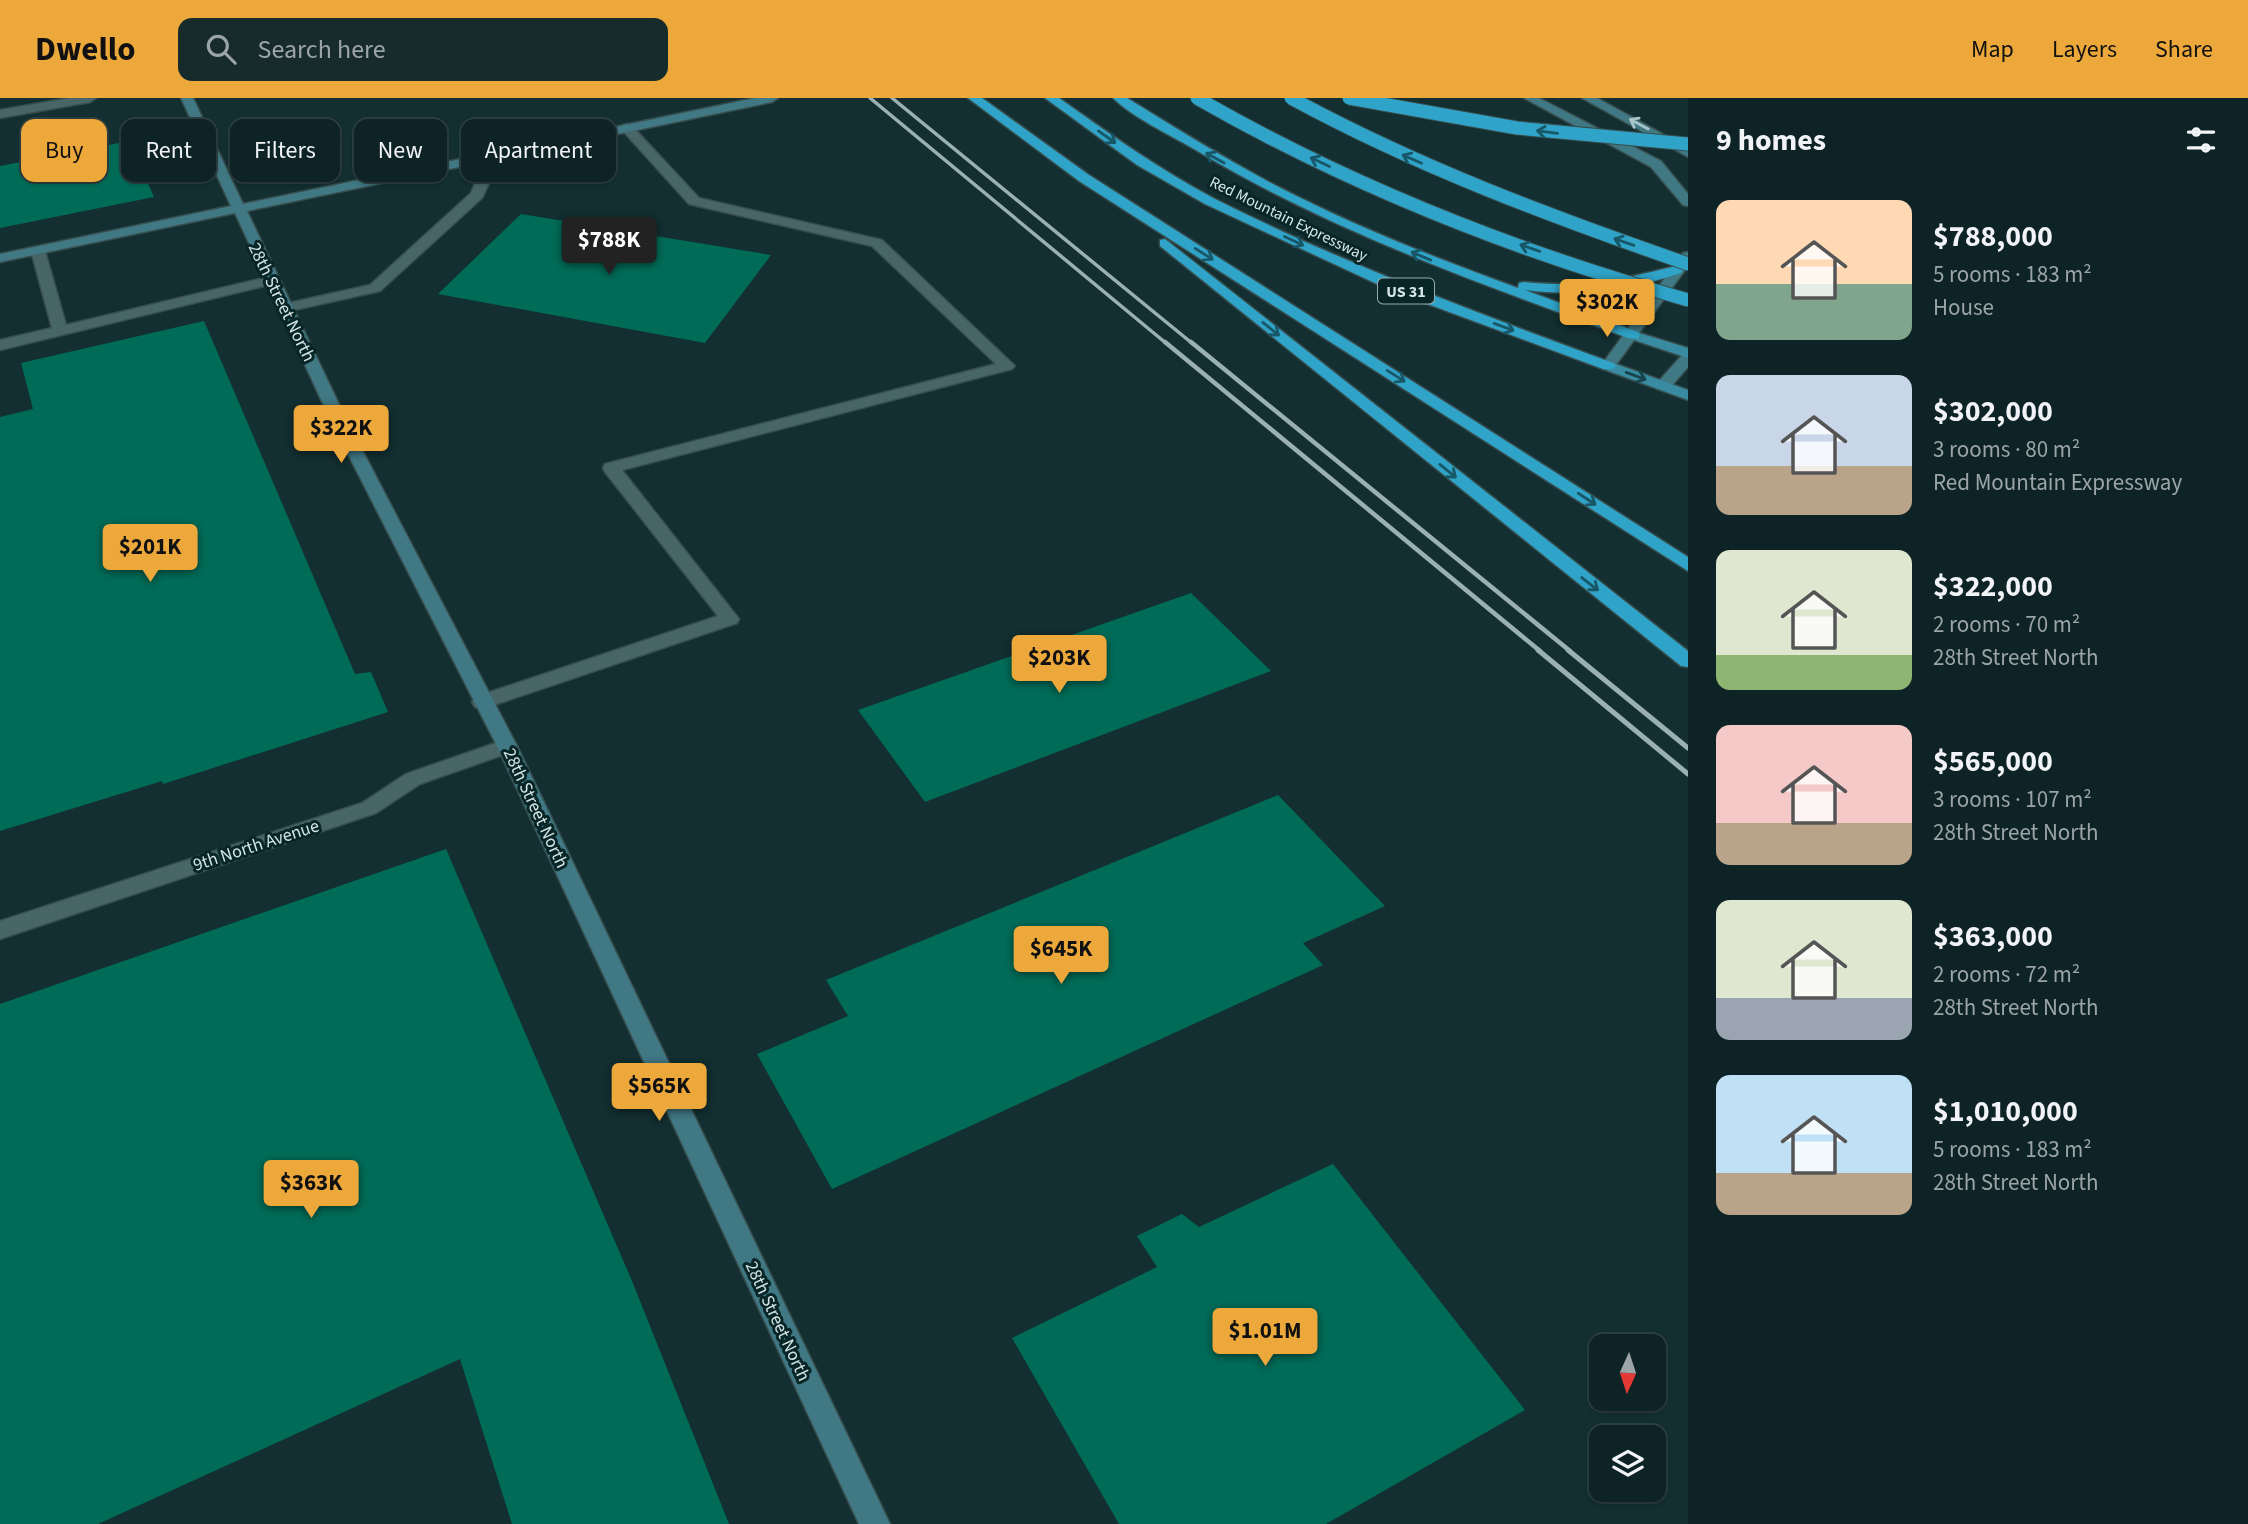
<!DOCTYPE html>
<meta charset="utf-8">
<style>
body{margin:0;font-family:"Source Sans 3",sans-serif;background:#172b2d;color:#f1f3f6;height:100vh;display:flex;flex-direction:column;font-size:26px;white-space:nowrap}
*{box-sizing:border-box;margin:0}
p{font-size:23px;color:#9ba4a7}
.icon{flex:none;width:38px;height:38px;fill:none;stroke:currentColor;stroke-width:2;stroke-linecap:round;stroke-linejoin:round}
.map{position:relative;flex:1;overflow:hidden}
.panel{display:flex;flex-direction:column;background:#0e2325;width:560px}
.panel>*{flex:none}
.hud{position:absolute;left:21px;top:21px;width:665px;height:63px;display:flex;gap:14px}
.needle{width:46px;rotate:183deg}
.controls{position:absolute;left:1589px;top:1236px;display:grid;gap:14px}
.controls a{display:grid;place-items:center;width:77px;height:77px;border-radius:14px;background:#0e2325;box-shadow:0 2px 5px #0004,0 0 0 2px #2e4042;font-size:35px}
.price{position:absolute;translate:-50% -60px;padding:0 16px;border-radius:7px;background:#eda83b;color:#111;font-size:23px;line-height:46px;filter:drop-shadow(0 2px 4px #0008)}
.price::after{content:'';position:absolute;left:50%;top:42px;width:21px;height:16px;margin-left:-10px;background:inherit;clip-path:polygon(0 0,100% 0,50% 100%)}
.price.selected{background:#222;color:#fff}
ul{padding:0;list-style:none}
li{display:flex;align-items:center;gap:21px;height:175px;padding:0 28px}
li span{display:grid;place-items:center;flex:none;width:196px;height:140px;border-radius:14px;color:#555}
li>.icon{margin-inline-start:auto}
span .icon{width:84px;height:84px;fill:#fffc;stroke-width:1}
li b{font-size:30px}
h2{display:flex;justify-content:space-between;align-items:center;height:84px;padding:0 28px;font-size:30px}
.chip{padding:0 24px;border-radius:14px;background:#0e2325;box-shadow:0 2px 5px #0004,0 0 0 2px #2e4042;font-size:24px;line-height:63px}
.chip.selected{background:#eda83b;color:#111}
header{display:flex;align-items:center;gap:42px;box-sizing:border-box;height:98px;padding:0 35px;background:#eda83b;color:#111}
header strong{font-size:33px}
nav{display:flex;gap:38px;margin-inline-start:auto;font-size:24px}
.search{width:490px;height:63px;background:#172b2d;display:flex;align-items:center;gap:18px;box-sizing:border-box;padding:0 24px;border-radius:14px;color:#9ba4a7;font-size:26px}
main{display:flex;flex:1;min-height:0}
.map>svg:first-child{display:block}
.building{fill:#006c58}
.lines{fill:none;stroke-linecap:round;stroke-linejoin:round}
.lane-casing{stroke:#374d4d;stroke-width:3}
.secondary-casing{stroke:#374d4d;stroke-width:3}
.primary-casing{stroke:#374d4d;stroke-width:3}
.highway-casing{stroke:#374d4d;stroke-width:3}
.lane{fill:#486667;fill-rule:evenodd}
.secondary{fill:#407884;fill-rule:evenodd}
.primary{fill:#398ba1;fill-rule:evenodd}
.highway{fill:#2fa3c8;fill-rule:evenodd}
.rail-far2{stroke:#9bb0b0;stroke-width:3.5}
.rail-far1{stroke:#9bb0b0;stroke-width:4.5}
.rail{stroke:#9bb0b0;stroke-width:5}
.highway-bridge-casing{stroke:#374d4d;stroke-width:15;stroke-linecap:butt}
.highway-bridge{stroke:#2fa3c8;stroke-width:13}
.oneway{stroke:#a8c4c8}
.oneway2{stroke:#185767}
.oneway3{stroke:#17444c}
.labels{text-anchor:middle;stroke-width:6;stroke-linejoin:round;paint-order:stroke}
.far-street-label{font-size:16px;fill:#d4e5e5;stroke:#082527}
.shield{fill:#082527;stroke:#97abac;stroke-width:2}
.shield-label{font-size:16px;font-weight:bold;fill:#d4e5e5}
.street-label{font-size:18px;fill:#d4e5e5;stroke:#082527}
</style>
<header>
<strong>Dwello</strong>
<div class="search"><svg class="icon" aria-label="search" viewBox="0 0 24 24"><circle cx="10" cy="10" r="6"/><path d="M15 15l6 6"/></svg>Search here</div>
<nav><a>Map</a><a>Layers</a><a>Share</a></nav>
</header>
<main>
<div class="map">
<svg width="1688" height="1426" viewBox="0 0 1688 1426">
<rect width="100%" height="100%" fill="#132f31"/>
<!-- building -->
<path class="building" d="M312,19L338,66L281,75L257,30Z
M129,43L154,99L0,130V68Z
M521,116L771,157L705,245L438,196Z
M204,223L355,576L371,574L388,614L163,686L162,683L0,733V319L33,311L21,265Z
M1191,495L1271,573L925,704L858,612Z
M1278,697L1385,808L1303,845L1323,867L832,1091L757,956L848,918L826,882Z
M446,751L632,1183L729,1426H512L460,1261L98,1426H0V906Z
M1333,1066L1525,1312L1326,1426H1119L1012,1240L1157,1169L1137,1138L1182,1116L1199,1129Z"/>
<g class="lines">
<!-- lane casing -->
<g class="lane-casing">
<path id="lane" d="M70,0H96L90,4L0,20V12Z
M627,26L631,27L699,100L882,142L1015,268L1012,271L622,372L739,521L737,525L482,611L475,609L472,604L475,599L718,518L605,374L603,370L605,366L996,266L872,148L689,106L623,33V27Z
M474,58L480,62L489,85L482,100L380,193L285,214L280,213L278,210L280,207L370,187L471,95L475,85L468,62Z
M38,149L45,153L66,227L272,178L279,182L277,185L0,252V242L52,230L31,153Z
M507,641L514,643L517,648L514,653L420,686L376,715L0,841V823L362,705L406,676Z"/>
</g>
<!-- secondary casing -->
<g class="secondary-casing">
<path id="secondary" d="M181,0H193L243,106L755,0H778L772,4L247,113L346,321L517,648L890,1426H859L497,648L330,321L235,115L0,164V156L231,108Z
M1524,0H1539L1661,63L1688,96V108L1683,107L1651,69Z
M1582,0H1597L1688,50V59Z
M1688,154V168L1613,271H1603L1600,268L1603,265L1683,155Z
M1688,254V269L1669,291H1657L1655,288L1657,285L1683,256Z"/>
</g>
<!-- primary casing -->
<g class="primary-casing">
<path id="primary" d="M1633,233L1688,250V260L1628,240L1626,237L1628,234Z
M1608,263L1688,292V302L1603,271L1600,268L1603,265Z"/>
</g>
<!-- highway casing -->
<g class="highway-casing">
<path id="highway" d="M968,0H982L1089,77L1688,459V473L1079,83Z
M1045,0H1059C1110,36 1160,72 1215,101C1344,166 1478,215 1613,265L1616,268L1613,271H1603L1390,192L1205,106L1137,67Z
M1113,0H1127C1174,29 1221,58 1269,84C1349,126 1433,159 1518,190L1519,185L1524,184C1584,190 1619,182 1676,168L1683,172L1681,175C1629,192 1579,199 1525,192L1638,234L1640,237L1638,240H1628C1479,185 1330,133 1194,51C1170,37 1132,19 1113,0Z
M1165,141L1688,553V569L1681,568L1160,148V142Z"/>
</g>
<!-- lane -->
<use href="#lane" class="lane"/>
<!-- secondary -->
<use href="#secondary" class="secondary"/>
<!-- primary -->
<use href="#primary" class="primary"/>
<!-- highway -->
<use href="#highway" class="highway"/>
<!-- rail-far2 -->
<path class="rail-far2" d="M870,0L1167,246
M892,0L1193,246"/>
<!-- rail-far1 -->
<path class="rail-far1" d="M1165,244L1540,553
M1191,244L1570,553"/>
<!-- rail -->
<path class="rail" d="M1538,552L1688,676
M1568,552L1688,650"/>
<!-- highway-bridge casing -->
<g class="highway-bridge-casing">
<path id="highway-bridge" d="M1197,0C1350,88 1518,154 1688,202
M1291,0C1418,69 1552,119 1688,166
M1349,0L1517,30L1688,46"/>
</g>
<!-- highway-bridge -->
<use href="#highway-bridge" class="highway-bridge"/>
</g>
<!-- one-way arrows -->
<defs><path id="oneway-shaft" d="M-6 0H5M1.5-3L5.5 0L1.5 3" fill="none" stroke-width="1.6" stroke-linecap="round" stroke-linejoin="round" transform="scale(1.75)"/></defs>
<use class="oneway" href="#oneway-shaft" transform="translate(1639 26) rotate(-152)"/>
<g class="oneway2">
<use href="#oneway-shaft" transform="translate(1547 34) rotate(-173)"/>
<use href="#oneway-shaft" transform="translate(1107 39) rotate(35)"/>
<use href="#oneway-shaft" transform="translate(1215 60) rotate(-151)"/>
<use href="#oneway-shaft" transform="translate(1412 61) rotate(-156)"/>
<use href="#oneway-shaft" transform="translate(1320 64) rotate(-155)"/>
<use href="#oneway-shaft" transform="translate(1294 143) rotate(25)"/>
<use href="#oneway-shaft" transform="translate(1624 144) rotate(-161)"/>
<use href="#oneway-shaft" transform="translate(1530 150) rotate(-161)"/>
<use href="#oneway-shaft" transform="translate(1204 156) rotate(32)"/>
<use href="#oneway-shaft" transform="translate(1421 158) rotate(-157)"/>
<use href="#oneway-shaft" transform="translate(1504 229) rotate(20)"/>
<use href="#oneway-shaft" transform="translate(1271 231) rotate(39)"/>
<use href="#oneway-shaft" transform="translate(1396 278) rotate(32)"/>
<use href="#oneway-shaft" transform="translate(1448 373) rotate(39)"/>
<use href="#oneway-shaft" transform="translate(1587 401) rotate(33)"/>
<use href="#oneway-shaft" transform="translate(1590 486) rotate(38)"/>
</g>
<use class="oneway3" href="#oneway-shaft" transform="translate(1636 278) rotate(20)"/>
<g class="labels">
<!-- far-street labels -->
<g class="far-street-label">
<text transform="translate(1289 120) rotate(26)" y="6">Red Mountain Expressway</text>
</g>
<!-- shield labels -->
<rect class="shield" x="1378" y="180.5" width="56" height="25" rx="5"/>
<g class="shield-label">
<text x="1406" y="199">US 31</text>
</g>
<!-- street labels -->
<g class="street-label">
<text transform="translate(282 204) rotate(64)" y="6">28th Street North</text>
<text transform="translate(536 710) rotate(65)" y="6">28th Street North</text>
<text transform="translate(256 747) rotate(-18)" y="6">9th North Avenue</text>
<text transform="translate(778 1223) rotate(65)" y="6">28th Street North</text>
</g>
</g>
</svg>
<div class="controls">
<a><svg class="needle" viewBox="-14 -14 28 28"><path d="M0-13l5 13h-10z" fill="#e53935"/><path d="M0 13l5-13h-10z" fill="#9ba4a7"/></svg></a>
<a><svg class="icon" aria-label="layers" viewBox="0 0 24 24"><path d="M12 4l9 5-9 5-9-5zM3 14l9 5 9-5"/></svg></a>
</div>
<b class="price selected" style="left:609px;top:179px">$788K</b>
<b class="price" style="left:1607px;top:241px">$302K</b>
<b class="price" style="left:341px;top:367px">$322K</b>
<b class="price" style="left:150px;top:486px">$201K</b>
<b class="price" style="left:1059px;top:597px">$203K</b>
<b class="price" style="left:1061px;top:888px">$645K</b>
<b class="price" style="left:659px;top:1025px">$565K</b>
<b class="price" style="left:311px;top:1122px">$363K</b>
<b class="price" style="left:1265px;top:1270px">$1.01M</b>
<div class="hud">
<a class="chip selected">Buy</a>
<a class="chip">Rent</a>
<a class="chip">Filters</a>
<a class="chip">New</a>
<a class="chip">Apartment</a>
</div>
</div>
<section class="panel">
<h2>9 homes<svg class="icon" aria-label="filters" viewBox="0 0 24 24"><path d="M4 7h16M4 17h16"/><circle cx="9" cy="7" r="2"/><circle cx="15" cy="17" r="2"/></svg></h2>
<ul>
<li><span style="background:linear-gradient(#ffd9b3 60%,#7fa58c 0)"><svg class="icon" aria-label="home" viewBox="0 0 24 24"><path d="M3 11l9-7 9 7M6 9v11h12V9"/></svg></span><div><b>$788,000</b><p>5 rooms · 183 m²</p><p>House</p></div></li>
<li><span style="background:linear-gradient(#c9d6e8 65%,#b9a48a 0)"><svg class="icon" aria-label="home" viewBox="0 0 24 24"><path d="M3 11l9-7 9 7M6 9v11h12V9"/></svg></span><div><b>$302,000</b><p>3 rooms · 80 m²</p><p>Red Mountain Expressway</p></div></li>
<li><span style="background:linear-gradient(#dfe7d0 75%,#8fb573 0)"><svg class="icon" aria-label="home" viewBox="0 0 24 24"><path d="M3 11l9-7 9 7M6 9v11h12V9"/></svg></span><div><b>$322,000</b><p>2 rooms · 70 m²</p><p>28th Street North</p></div></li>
<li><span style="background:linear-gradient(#f6c9c9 70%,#b9a48a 0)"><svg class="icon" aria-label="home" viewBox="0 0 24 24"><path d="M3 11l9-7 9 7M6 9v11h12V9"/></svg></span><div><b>$565,000</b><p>3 rooms · 107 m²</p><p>28th Street North</p></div></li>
<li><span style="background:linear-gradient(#dfe7d0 70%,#9aa5b1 0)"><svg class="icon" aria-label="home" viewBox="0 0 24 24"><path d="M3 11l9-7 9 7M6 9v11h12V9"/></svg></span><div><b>$363,000</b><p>2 rooms · 72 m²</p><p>28th Street North</p></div></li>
<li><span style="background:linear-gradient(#bfe0f5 70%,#b9a48a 0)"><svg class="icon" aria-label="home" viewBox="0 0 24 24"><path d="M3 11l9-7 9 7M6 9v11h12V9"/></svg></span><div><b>$1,010,000</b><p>5 rooms · 183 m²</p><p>28th Street North</p></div></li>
</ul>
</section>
</main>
